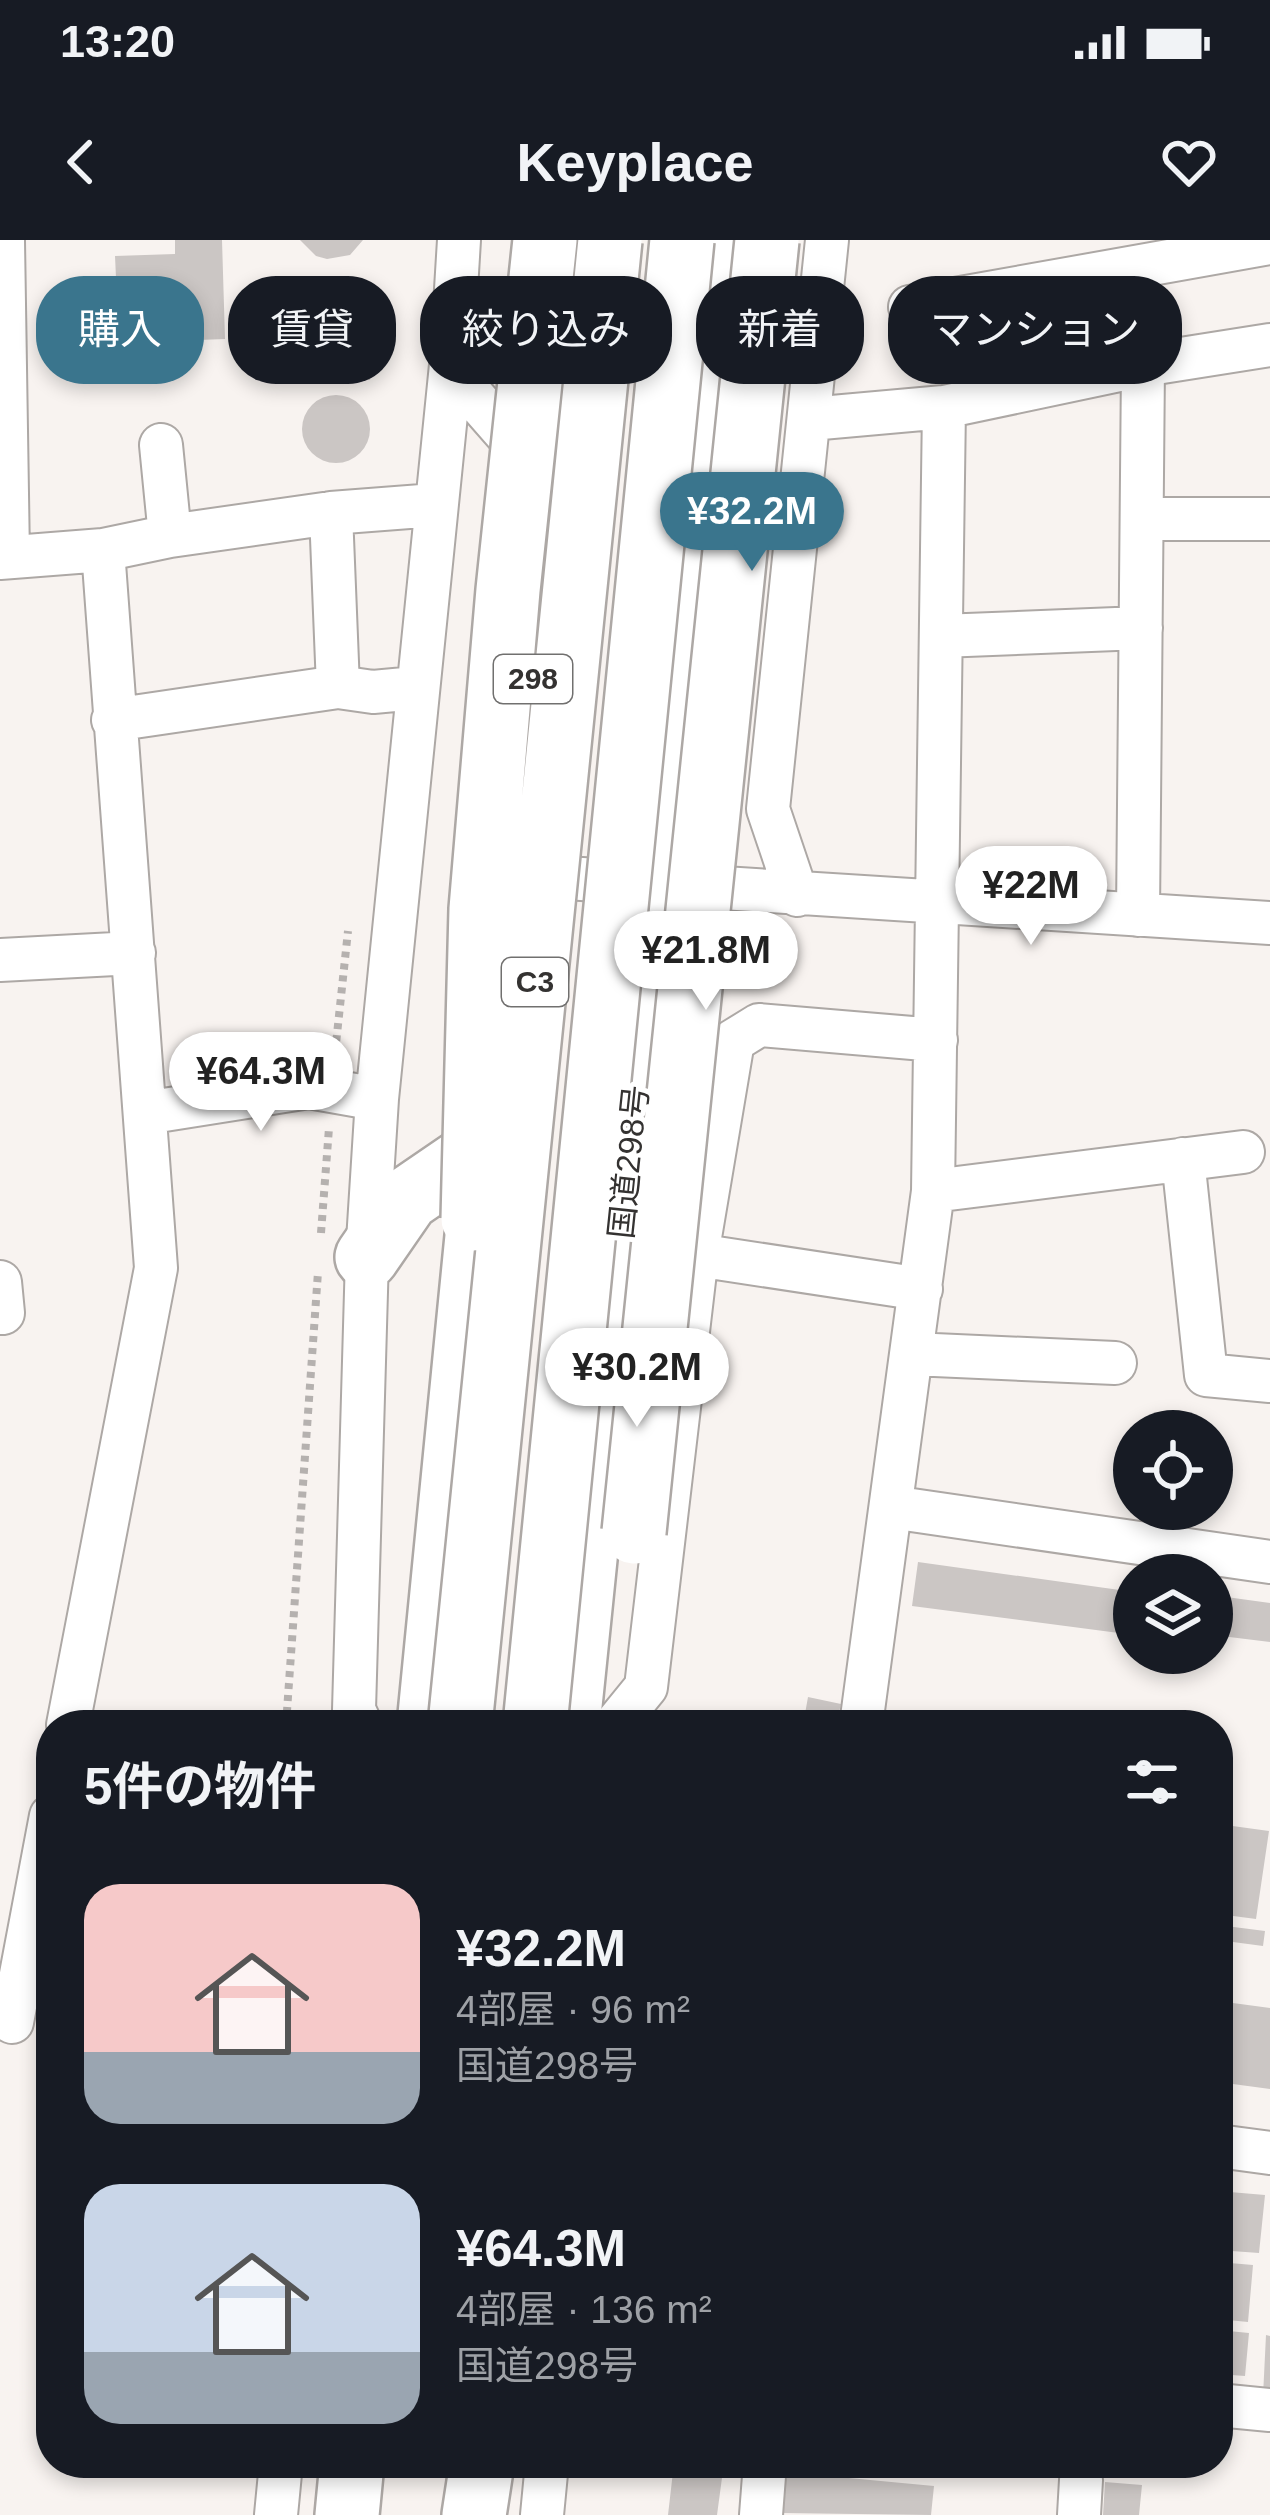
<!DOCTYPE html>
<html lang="ja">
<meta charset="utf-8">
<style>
body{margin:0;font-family:Arial,"Noto Sans JP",sans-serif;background:#242831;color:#f1f3f6;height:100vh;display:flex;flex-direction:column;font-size:45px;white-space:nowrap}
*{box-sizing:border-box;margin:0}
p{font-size:39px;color:#9ea1a6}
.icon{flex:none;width:66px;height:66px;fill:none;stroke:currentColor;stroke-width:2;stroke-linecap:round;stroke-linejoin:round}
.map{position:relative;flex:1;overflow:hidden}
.panel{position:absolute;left:36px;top:1470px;width:1197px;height:768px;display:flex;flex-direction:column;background:#171b24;border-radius:48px;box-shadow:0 6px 18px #0003}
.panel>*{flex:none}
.banner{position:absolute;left:36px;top:36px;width:1200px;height:108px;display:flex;gap:24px}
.buttons{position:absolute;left:1113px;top:1170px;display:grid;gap:24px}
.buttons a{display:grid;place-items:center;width:120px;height:120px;border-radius:50%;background:#171b24;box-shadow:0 6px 18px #0003;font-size:60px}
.price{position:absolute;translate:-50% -102px;padding:0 27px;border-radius:42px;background:#fff;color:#222;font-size:39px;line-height:78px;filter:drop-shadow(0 3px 6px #0008)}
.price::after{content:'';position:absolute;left:50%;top:72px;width:36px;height:27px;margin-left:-18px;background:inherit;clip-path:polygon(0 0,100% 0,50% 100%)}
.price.selected{background:#3a758d;color:#fff}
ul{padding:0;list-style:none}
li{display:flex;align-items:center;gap:36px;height:300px;padding:0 48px}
li span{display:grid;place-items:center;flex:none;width:336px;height:240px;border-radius:36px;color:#555}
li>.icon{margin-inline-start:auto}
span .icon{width:144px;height:144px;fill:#fffc;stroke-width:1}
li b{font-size:51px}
h2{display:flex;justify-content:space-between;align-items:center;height:144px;padding:0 48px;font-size:51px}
.chip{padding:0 42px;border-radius:48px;background:#171b24;box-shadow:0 6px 18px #0003;font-size:42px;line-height:108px}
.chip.selected{background:#3a758d;color:#fff}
.status{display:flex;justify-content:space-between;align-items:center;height:84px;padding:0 60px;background:#171b24;direction:ltr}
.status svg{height:33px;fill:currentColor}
header{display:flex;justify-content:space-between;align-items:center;height:156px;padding:0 48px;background:#171b24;font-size:54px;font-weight:800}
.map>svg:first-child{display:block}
.building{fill:#cbc6c4}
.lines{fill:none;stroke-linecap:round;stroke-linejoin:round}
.minor-casing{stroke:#ada8a5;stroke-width:46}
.highway-casing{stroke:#ada8a5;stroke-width:68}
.path{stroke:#b5b1af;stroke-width:8;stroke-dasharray:6 6;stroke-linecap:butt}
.minor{stroke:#fff;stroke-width:42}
.highway{stroke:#fff;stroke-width:63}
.highway-bridge-casing{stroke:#ada8a5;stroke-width:68;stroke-linecap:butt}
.highway-bridge{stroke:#fff;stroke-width:63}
.labels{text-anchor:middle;stroke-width:10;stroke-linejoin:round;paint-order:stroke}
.shield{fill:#fff;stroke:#71706f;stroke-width:3}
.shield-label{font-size:30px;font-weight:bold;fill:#343231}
.street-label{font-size:33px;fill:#343231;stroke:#fff}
</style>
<div class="status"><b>13:20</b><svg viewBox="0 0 49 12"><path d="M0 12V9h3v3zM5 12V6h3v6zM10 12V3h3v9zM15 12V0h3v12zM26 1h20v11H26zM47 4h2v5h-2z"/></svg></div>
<header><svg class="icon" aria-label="back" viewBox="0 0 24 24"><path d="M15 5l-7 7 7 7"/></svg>Keyplace<svg class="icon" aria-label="heart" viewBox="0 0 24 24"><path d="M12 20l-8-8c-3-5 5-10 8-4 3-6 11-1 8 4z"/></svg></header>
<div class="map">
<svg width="1270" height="2275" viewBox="0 0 1270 2275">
<rect width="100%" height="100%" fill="#f8f3f0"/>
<!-- building -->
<path class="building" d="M175,0H222L225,99L119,103L115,16L175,14Z
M300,0H363L350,15L327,19L316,16Z
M347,86L374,88L370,140L343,138Z
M302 189a34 34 0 1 1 68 0a34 34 0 1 1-68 0Z
M918,1322L1134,1352V1395L912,1366Z
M1219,1356L1270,1363V1402L1213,1395Z
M808,1457L841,1464L836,1485H803Z
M1218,1584L1269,1591L1256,1679L1218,1674Z
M1218,1685L1265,1691L1263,1706L1218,1700Z
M1218,1761L1270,1768V1849L1218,1842Z
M1218,1951L1265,1955L1259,2013L1218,2010Z
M1218,2022L1253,2025L1248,2082L1218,2079Z
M1218,2090L1249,2093L1245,2136L1218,2134Z
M1266,2095L1270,2096V2157L1263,2156Z
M674,2223H724L717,2275H668Z
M1110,2223H1159L1158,2236L1109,2232Z
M785,2232L934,2246L931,2275L781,2273Z
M1105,2242L1142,2245L1139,2275H1103Z"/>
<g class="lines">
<!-- minor casing -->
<g class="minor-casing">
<path id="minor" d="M0,1H3L8,317
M995,52L1002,154
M910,67L1270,3
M452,115L473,156L531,222
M810,179L944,167L1143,125L1270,105
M161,205L170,296
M331,273L338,447
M1142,279H1270
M0,318L103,310L170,296L331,273L435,265
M941,396L1141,388
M113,480L338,447L373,452L416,448
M519,635L1270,683
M797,655L768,569L827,0
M1138,675L1143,125
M0,720L134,713
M145,873L309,847L377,859
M1183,919L1206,1135L1270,1141
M933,951L1243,912
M0,1042L3,1073H0
M921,1049L697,1015L733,801L759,785L936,800
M912,1114L1115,1123
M891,1267L1270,1322
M68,1485L156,1028L103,310
M361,1485L354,1470L367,1017L377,859L452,115L459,0
M615,1485L646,1447L697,1015L685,995
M861,1485L933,951L944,167
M12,1782L51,1576
M1218,1906L1270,1913
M1218,2165L1270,2170
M276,2275L281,2223
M542,2275L547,2223
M761,2275L765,2223
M1079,2275L1081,2240"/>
</g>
<!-- highway casing -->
<g class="highway-casing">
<path id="highway" d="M520,558L578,0
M367,1017L407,959L486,905
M429,1485L484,925
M568,1485L720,0
M347,2275L352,2223
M474,2275L482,2223"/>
</g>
<!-- path -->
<path class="path" d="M335,813L348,691
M321,993L329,888
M286,1485L318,1032"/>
<!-- minor -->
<use href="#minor" class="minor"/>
<!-- highway -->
<use href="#highway" class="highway"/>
<!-- highway-bridge casing -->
<g class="highway-bridge-casing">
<path id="highway-bridge" d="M473,979L481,669L508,350L545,0
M634,1292L767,0
M460,1485L610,0
M535,1485L682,0"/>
</g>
<!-- highway-bridge -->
<use href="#highway-bridge" class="highway-bridge"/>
</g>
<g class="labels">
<!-- shield labels -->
<g class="shield">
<rect x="494" y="415" width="78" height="48" rx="9"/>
<rect x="502" y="718" width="66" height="48" rx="9"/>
</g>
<g class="shield-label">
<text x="533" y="449">298</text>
<text x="535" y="752">C3</text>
</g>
<!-- street labels -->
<g class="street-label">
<text transform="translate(628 922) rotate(-84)" y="12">国道298号</text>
</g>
</g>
</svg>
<div class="buttons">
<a><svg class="icon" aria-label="locate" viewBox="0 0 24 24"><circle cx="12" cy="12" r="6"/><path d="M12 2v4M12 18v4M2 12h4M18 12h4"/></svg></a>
<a><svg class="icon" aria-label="layers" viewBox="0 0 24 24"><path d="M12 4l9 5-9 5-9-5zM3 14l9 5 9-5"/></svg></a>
</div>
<b class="price selected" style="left:752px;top:334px">¥32.2M</b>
<b class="price" style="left:1031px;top:708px">¥22M</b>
<b class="price" style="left:706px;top:773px">¥21.8M</b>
<b class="price" style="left:261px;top:894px">¥64.3M</b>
<b class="price" style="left:637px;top:1190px">¥30.2M</b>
<div class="banner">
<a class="chip selected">購入</a>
<a class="chip">賃貸</a>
<a class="chip">絞り込み</a>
<a class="chip">新着</a>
<a class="chip">マンション</a>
</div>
<section class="panel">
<h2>5件の物件<svg class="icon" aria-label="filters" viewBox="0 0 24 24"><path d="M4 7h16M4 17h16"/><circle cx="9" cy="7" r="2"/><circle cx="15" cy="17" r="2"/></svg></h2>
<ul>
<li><span style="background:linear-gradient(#f6c9c9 70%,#9aa5b1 0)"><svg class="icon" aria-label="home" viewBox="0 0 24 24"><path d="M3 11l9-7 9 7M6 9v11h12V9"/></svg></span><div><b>¥32.2M</b><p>4部屋 · 96 m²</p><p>国道298号</p></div></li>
<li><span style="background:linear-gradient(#c9d6e8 70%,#9aa5b1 0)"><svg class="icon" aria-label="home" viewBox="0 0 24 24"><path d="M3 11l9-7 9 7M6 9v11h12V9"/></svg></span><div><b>¥64.3M</b><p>4部屋 · 136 m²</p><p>国道298号</p></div></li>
</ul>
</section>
</div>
